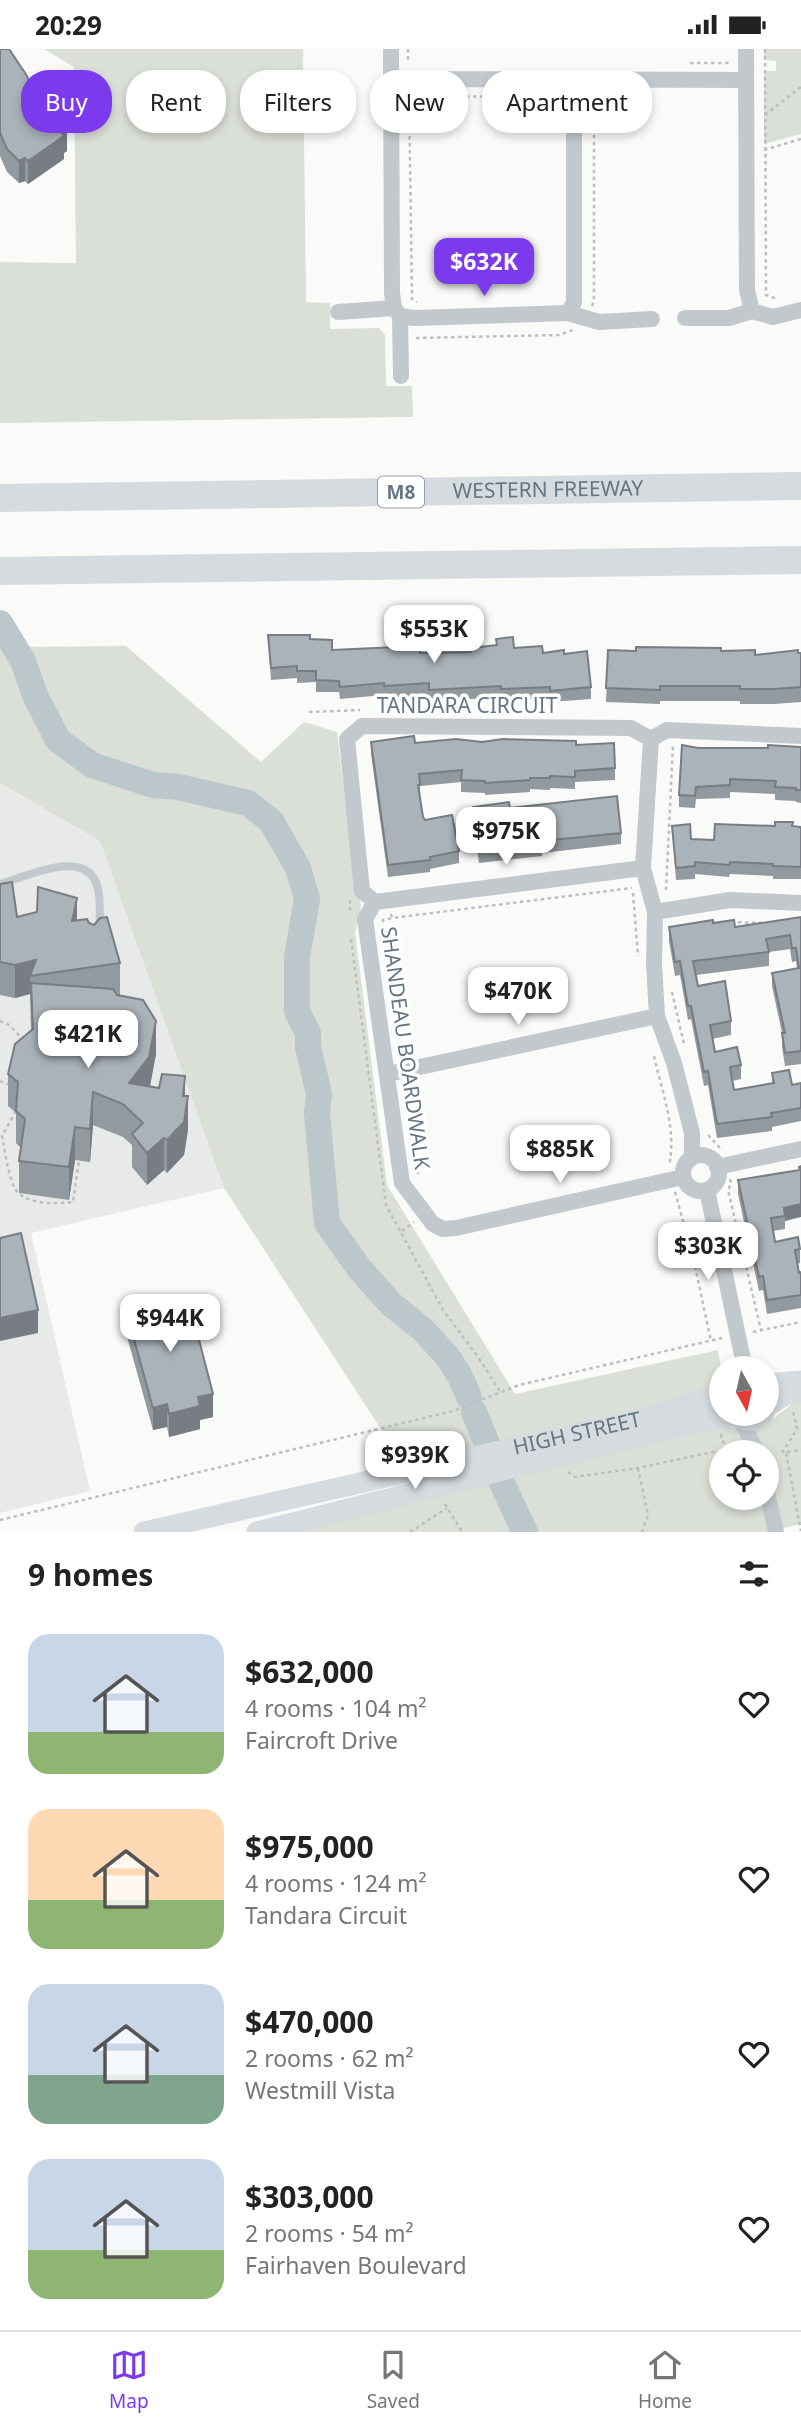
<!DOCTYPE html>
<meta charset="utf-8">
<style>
body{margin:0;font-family:"Noto Sans",sans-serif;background:#f2f2f2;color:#222;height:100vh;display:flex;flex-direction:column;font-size:26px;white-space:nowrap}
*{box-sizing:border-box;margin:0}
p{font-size:23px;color:#767676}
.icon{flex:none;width:38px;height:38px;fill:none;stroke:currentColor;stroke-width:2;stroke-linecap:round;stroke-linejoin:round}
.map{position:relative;height:1483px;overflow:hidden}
.sheet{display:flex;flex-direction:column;background:#fff;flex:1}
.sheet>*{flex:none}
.hud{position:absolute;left:21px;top:21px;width:760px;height:63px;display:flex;gap:14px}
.needle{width:46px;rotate:172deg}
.tools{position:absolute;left:709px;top:1307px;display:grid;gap:14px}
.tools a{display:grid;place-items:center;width:70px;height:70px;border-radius:50%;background:#fff;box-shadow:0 4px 10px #0003;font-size:35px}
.price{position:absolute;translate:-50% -60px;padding:0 16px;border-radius:14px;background:#fff;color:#222;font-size:23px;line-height:46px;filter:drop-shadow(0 2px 4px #0008)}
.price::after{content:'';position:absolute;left:50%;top:42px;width:21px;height:16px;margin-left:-10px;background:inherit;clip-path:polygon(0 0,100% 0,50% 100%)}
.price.active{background:#7c3aed;color:#fff}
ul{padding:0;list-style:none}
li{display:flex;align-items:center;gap:21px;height:175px;padding:0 28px}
li span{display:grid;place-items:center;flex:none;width:196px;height:140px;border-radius:21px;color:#555}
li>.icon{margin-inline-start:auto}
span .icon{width:84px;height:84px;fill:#fffc;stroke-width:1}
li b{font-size:30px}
h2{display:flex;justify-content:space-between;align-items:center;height:84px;padding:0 28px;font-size:30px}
.pill{padding:0 24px;border-radius:28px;background:#fff;box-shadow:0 4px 10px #0003;font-size:24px;line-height:63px}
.pill.active{background:#7c3aed;color:#fff}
.status{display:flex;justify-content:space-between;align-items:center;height:49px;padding:0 35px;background:#fff;direction:ltr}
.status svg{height:19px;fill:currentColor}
.dock{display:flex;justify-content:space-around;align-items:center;height:98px;border-top:2px solid #e0e0e0;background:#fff;font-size:19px;color:#767676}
.dock a{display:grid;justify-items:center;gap:4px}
.dock .active{color:#7c3aed}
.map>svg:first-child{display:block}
.built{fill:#e8e9e9}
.green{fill:#dadfd7;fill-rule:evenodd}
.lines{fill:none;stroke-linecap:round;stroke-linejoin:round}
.river{stroke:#bbc7cb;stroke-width:26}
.path{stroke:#bbbfc2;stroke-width:2.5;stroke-dasharray:3.5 3.5;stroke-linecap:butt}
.lane{stroke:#c3c8cc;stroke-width:8}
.street{stroke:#c3c8cc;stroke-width:16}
.secondary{stroke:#d6dbdf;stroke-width:21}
.highway{stroke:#d6dbdf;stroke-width:28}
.wall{fill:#929a9f}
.shaded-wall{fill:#777d82}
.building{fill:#aab3b9;stroke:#777d82;stroke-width:2}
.labels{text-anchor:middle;stroke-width:7;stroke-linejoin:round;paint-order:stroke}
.shield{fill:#fff;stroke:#939fa8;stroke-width:2}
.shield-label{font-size:19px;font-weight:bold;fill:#657683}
.street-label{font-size:21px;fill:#657683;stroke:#fff}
</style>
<div class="status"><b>20:29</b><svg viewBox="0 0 49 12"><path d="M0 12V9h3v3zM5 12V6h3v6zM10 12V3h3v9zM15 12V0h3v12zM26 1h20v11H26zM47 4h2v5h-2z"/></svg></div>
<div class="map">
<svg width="801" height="1483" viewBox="0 0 801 1483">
<rect width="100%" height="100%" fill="#fafaf8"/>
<!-- built -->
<path class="built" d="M0,734L100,792L224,1139L31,1184L90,1442L0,1464Z"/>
<!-- green -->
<path class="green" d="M44,0H303L306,253L330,254V280L379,279L385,286L386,337H412L413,368L0,374V213L76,214L74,18Z
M764,0H801V85L764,95V22H776V12L764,11Z
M126,597L261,713L304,673L337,683L355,835C364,853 361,865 355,883L387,1136L515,1345L718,1301L721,1319L722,1376C738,1380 758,1381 772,1371C783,1363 788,1355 801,1352V1475L767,1483H272L428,1445L377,1374L224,1139L100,792L0,734V598ZM721,1404H766V1449H721Z"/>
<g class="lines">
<!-- river -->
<path class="river" d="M0,574L23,612L35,646L58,691L92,716L153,736L178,738L248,754L271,772L298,819L307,850L297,908V962L308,984V998L319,1045L317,1064L327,1174L359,1219L391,1255L422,1280L447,1307L460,1327L469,1348
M474,1363L487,1395
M501,1432L525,1483"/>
<!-- path -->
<path class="path" d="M408,0V14
M765,0L766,246L777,250
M690,14H732
M409,45L412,250L417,253
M410,48L544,47
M765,66L801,38
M764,101L801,90
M592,257L594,251V47
M416,289L559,286L573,281
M309,663L360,661
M666,841L673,697
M633,844L638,907
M350,851V865
M391,865L392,869L632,839
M731,873L766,874
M351,890L386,1156L443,1261L478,1308L501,1344
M386,901L383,871L392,869
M672,943L684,995
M0,972L9,976L22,989
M654,1007C662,1044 677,1079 669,1117
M0,1032L10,1036
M16,1062L2,1087C5,1101 8,1129 16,1141C26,1156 57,1155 73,1153L79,1111
M708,1086L722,1101
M416,1115L419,1129
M730,1130L731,1135L728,1141L761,1281
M675,1143L693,1208L711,1292
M402,1182L414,1173
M753,1283L801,1273
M721,1385L722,1391L731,1404
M787,1403L801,1401
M782,1404L797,1380L793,1362
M786,1404L801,1482
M638,1419L648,1466L642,1483
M568,1423L575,1428L638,1419L713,1403L721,1405
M445,1455L462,1483
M0,1471L453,1362L519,1336L722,1289
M410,1483L447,1459"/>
<!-- lane -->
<path class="lane" d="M0,835C26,828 89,796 98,840C101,853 99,866 100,879"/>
<!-- street -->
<path class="street" d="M391,0L392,244L394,259L400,267L414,269L568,264L599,273L652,270
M746,0L747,241L752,262
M391,30L746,31
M338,263L394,259
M568,264L574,253V30
M400,267L401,327
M685,269H729L752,262L773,268L801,261
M651,690L643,819L655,863L654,915L657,967L674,1014L692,1084V1109
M651,690L667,681L801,687
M643,819L375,853L362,842L347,690L362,677L631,679L651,690
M375,853L365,870L402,1134L433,1175L443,1180L456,1179L683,1128
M655,863L730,851L801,854
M387,1025L657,967
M683 1124a18 18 0 1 1 36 0a18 18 0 1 1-36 0Z
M717,1118L801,1100
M707,1141L745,1320
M741,1370L757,1404
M766,1439L776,1483"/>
<!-- secondary -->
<g class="secondary">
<path d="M766,1335L801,1332"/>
<path d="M769,1356L785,1346L801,1343"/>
<path d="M734,1365C744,1373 754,1374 764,1365"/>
<path id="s1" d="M144,1483L650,1368L721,1344"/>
<path d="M257,1483L651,1384L735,1366"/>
</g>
<!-- highway -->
<g class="highway">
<path id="s2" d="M0,449L801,437"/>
<path d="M0,522L801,511"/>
</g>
</g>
<!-- wall -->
<path class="wall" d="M0,0L31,39L67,102L64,104V110L28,135L25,132L19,134L7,123L0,107Z
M268,586L310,590L332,601H398L420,604L470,603L514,599L543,604L564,605L591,638V650L550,653V650L501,651V648L429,653V646L384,649V646L340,650L339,643H316V633L297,634V629L271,631Z
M608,601L636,602H721L755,606L801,604V653L774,655H740V652H660V655L606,653Z
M371,693L415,694L482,693L576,696L615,719V731L575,733V740L550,739V741L530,740V743L485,746V744L461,743V733L420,737V747L423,768L459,802V814L430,820V823L388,828L371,705Z
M801,698V754L796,753V752L775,751V745L730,743V749L696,750L695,759L679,758V746L698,699Z
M473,758L510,759L621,784V795L542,804V807L479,814L473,770Z
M672,777L691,790L714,791L792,777L801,778V830H773V827L730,825L729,828L695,825V830L676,831Z
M0,835L17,868L77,872L89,874L120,914V946L156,1005L150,1038L185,1047L188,1080L184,1106L167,1124L164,1121L147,1136L132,1118V1096L123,1088L93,1076L90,1113L75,1111L69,1151L19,1144V1112L21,1099L16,1094V1064L8,1057V1025L31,981L30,945L15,949L0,946Z
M801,868V1015L785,1017L782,998V984L772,937V924L797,919L796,912L792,913L790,900L769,903V917L696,926L698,937L731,972V986L712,990L715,1003L741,1016V1030L732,1032L734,1041L772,1034V1024L792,1036L801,1034V1072L772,1078V1082L717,1089L708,1036L704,1037L691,970L688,971L680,926L675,927L669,892V878L713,874L735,878Z
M801,1117L785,1172V1180L773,1182L775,1193L800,1200V1214L797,1215L799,1224L801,1223V1259L767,1265L763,1241L759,1242L738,1145V1131L799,1121V1118Z
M126,1261L213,1368L200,1371V1380L169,1388L167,1378L153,1381L126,1284Z"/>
<!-- shaded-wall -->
<path class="shaded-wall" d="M67,79V102L64,104V110L28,135V112L61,83Z
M25,109V132L19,134V112Z
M77,849V881L72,872Z
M36,911L30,927V945L15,949V916Z
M156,972V1005L149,1041L129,1034Z
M185,1027V1060L188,1047V1080L184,1106L167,1124V1091L183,1047Z
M93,1043V1076L90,1113V1080Z
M75,1078V1111L69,1151V1118Z
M164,1089V1121L147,1136V1104Z
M801,1155V1168L785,1172L784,1159Z
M38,1261V1284L0,1292V1269Z
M213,1345V1368L200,1371V1380L169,1388V1365L198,1348Z
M167,1355V1378L153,1381V1359Z"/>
<!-- building -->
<path class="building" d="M0,0H9L27,27L31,39L67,79L61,83L64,87L28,112L25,109L19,112L7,100L0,84Z
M268,586H310V590L332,591V601L397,598L398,601L420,599V604L471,603L470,599L497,596L496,590L513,588L514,599L542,597L543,604L564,601V605L587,602L591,638L550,642V638L501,640V637L429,641V634L384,637V634L340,638L339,632L316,631V622H297V617L271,619Z
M636,598L721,599V602L755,601V606L798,601V604H801V638L774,640H740V637H660V641L606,639L608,601L636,602Z
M414,687L415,694L456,690L482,693L503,690L576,692V696L614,694L615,719L575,722V728L550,727V729H530V731L485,734V732L461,731L462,721L419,725L420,736H418L423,768L425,771L452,766L459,802L430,808V811L388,816L371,693Z
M682,696L698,699H768V696L801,698V741H796V739L775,738L776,732L730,730V736L696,738L695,747L679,746Z
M617,747L621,784L541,792L542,795L479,802L473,758L509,753L510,759Z
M775,773H793L792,777L801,778V818L773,817V815L730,813L729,816L695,813V817L676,819L672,777L690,775L691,790L714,791L715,775L775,777Z
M12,833L17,868L37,863L38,838L77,849L72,872L87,870L89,874L94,876L100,869L107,868L120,914L30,927L36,911L15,916L0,913V835Z
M801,868V1002L785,1004L782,984H785L772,924L799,919L796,899H792L790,886L766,890L769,903L693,912L698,937L725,932L731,972L710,976L715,1003L737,998L741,1016L730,1018L734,1041L774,1034L772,1024L789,1021L792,1036L801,1034V1059L771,1064L772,1068L717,1075L708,1022L704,1023L691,957H688L680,912L675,913L669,878L713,871V874L734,871L735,878Z
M31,934L113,940L117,946L143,951L156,972L149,1008L129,1034L159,1039L162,1025L185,1027L183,1047H188L184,1073L167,1091L164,1089L147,1104L132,1085L143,1074L123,1055L93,1043L90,1080L75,1078L69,1118L19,1112L25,1070L16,1062L18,1033L8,1025L15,995L33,980Z
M801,1117V1155L784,1159L785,1167L771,1169L775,1193L798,1188L800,1200L795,1201L799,1224L801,1223V1246L767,1251L763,1227L759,1228L738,1131L800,1121L799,1118Z
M21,1184L38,1261L0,1269V1189Z
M188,1248L213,1345L198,1348L200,1357L169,1365L167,1355L153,1359L126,1261Z"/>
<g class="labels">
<!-- shield labels -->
<rect class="shield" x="378" y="427.5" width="46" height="31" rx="5"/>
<g class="shield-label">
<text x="401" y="450">M8</text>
</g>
<!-- street labels -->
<g class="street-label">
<text dy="7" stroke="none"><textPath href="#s2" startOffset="548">WESTERN FREEWAY</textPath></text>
<text x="467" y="664">TANDARA CIRCUIT</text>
<text transform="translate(405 999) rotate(82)" y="7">SHANDEAU BOARDWALK</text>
<text dy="7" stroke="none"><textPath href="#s1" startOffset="444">HIGH STREET</textPath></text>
</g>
</g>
</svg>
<div class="tools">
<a><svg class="needle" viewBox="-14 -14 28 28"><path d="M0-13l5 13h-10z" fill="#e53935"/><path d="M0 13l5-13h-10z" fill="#767676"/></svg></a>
<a><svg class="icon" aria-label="locate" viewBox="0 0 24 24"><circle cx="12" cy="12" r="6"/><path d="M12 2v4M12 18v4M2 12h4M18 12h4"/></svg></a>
</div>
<b class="price active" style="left:484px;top:249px">$632K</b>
<b class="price" style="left:434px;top:616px">$553K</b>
<b class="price" style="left:506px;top:818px">$975K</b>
<b class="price" style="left:518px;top:978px">$470K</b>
<b class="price" style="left:88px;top:1021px">$421K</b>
<b class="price" style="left:560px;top:1136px">$885K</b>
<b class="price" style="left:708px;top:1233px">$303K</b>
<b class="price" style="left:170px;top:1305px">$944K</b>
<b class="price" style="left:415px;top:1442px">$939K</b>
<div class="hud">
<a class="pill active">Buy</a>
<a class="pill">Rent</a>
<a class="pill">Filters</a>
<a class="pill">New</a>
<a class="pill">Apartment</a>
</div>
</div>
<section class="sheet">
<h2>9 homes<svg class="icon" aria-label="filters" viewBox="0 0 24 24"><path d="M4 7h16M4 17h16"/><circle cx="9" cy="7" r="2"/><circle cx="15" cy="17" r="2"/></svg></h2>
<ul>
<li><span style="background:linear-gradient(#c9d6e8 70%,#8fb573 0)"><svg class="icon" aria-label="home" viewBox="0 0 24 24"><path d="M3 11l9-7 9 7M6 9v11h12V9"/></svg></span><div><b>$632,000</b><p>4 rooms · 104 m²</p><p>Faircroft Drive</p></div><svg class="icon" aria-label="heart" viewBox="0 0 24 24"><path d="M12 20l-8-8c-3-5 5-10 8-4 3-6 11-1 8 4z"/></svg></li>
<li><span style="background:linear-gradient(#ffd9b3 65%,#8fb573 0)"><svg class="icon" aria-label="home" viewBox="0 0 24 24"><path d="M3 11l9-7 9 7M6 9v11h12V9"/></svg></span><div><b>$975,000</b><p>4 rooms · 124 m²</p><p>Tandara Circuit</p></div><svg class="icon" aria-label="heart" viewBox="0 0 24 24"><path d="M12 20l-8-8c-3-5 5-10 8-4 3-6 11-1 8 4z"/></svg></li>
<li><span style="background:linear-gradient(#c9d6e8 65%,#7fa58c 0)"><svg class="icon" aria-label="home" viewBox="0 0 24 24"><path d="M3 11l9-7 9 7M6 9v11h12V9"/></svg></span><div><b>$470,000</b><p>2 rooms · 62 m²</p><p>Westmill Vista</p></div><svg class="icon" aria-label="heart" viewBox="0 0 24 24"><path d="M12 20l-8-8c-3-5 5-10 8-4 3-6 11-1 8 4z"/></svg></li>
<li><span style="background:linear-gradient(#c9d6e8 65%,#8fb573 0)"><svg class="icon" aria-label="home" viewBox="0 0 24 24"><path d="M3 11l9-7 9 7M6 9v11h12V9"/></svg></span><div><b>$303,000</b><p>2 rooms · 54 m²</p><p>Fairhaven Boulevard</p></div><svg class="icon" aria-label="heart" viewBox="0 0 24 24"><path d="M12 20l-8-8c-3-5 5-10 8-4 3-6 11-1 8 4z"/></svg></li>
</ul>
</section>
<nav class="dock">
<a class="active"><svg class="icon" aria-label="map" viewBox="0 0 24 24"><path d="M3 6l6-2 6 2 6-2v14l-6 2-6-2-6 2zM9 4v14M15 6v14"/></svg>Map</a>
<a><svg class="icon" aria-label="saved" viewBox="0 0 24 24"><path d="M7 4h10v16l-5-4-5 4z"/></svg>Saved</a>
<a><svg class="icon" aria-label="home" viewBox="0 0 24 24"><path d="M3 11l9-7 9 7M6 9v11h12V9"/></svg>Home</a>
</nav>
